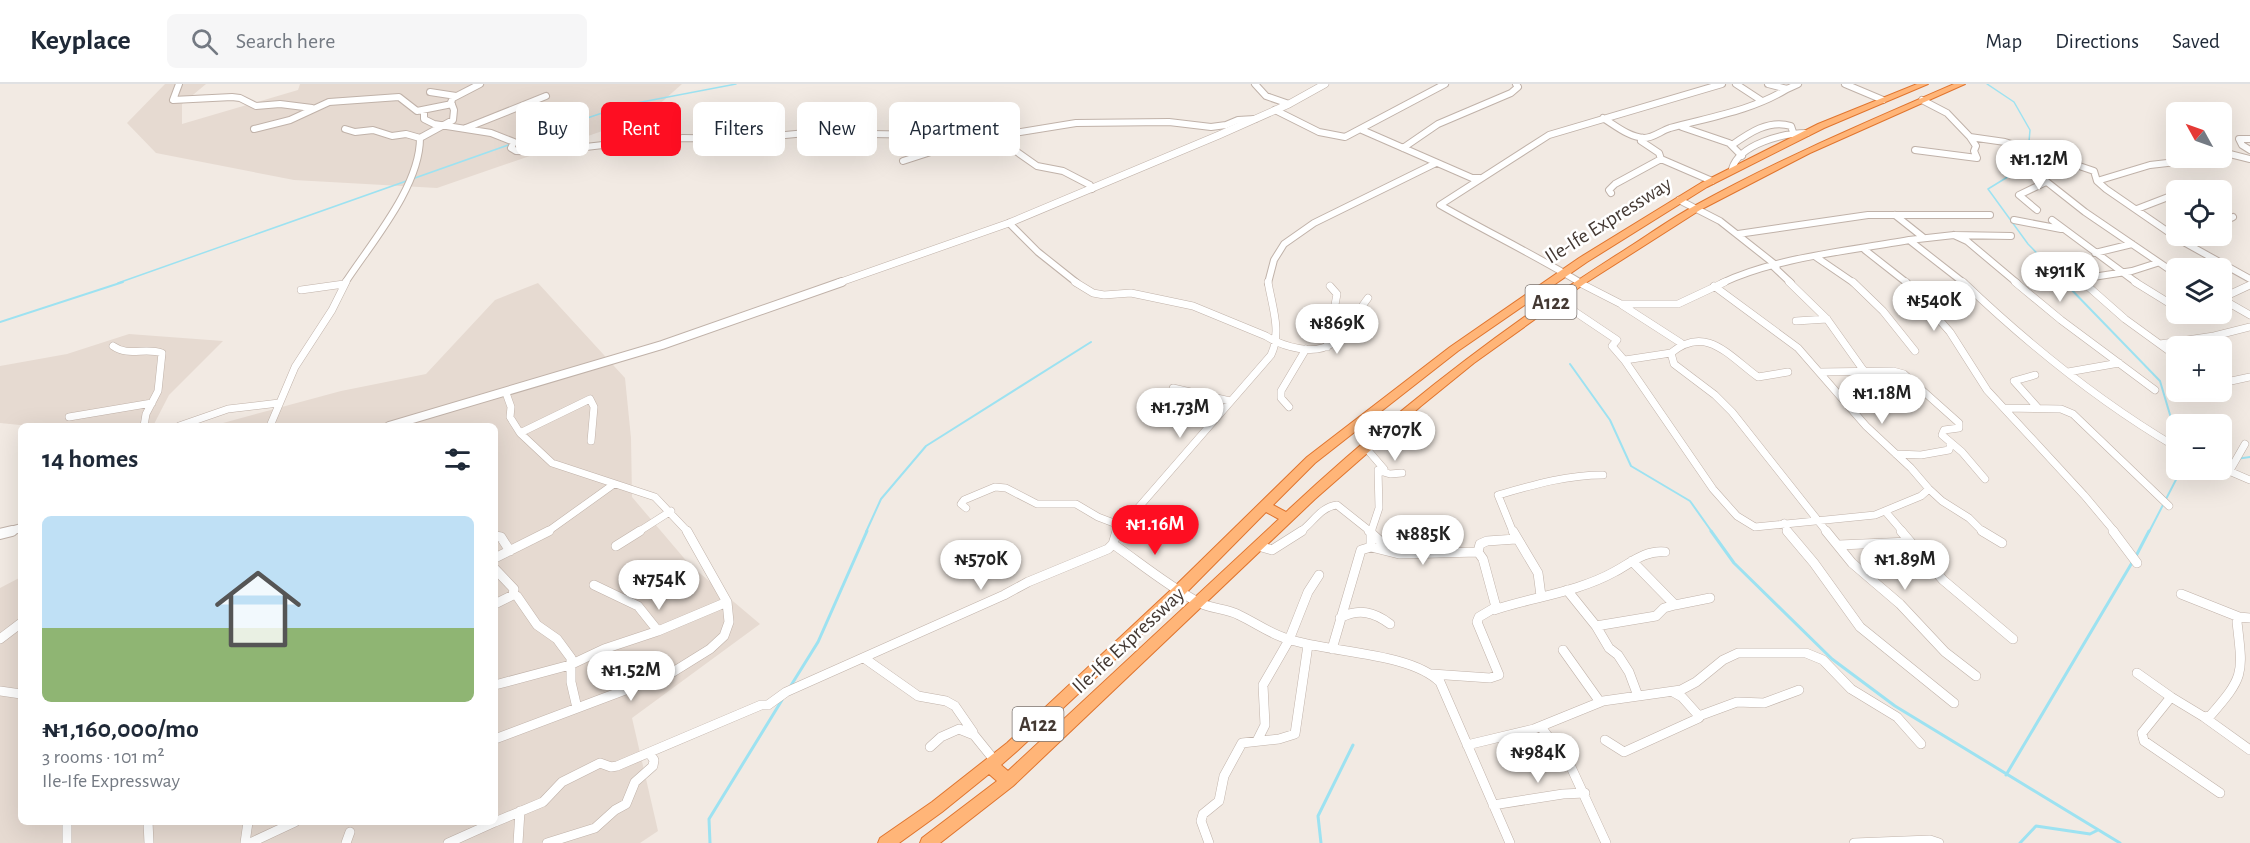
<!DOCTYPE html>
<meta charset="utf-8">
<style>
body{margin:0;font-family:"Alegreya Sans",sans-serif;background:#f6f6f7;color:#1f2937;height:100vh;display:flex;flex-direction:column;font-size:22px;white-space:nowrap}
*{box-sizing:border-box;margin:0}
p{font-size:20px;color:#747a83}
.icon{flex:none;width:33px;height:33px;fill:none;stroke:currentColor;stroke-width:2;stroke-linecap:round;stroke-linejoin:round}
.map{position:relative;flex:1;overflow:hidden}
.side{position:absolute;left:18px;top:339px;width:480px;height:402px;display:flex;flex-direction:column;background:#fff;border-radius:9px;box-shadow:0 6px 24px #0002}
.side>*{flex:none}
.top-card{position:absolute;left:516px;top:18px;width:570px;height:54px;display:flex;gap:12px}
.needle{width:39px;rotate:310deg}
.fabs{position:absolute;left:2166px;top:18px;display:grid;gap:12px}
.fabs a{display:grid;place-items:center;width:66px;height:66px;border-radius:9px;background:#fff;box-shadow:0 6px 24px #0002;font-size:30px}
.price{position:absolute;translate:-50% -51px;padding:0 14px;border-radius:21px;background:#fff;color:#222;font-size:20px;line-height:39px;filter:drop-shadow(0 2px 3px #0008)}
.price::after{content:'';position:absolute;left:50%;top:36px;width:18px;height:14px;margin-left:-9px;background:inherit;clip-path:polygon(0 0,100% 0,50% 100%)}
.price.selected{background:#fe0e22;color:#fff}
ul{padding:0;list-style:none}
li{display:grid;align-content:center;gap:12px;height:318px;padding:0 24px}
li+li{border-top:2px solid #e0e1e3}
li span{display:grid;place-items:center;height:186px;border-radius:9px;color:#555}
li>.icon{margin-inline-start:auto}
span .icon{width:108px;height:108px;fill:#fffc;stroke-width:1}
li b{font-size:26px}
h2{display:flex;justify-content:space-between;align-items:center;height:72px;padding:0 24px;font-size:26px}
.pill{padding:0 21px;border-radius:9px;background:#fff;box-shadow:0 6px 24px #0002;font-size:21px;line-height:54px}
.pill.selected{background:#fe0e22;color:#fff}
header{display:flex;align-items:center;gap:36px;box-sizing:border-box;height:84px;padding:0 30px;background:#fff;border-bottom:2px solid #e0e1e3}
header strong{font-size:28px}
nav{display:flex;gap:33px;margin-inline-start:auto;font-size:21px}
.search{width:420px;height:54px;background:#f6f6f7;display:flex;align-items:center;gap:15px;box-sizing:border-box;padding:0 21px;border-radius:9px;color:#747a83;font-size:22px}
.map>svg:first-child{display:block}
.residential{fill:#e6dad1}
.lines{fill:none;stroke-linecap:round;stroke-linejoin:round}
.stream-far2{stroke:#9de2f1;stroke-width:1.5}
.stream-far1{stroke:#9de2f1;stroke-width:2}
.stream{stroke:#9de2f1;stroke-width:3}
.minor-far2-casing{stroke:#c0b2a9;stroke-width:8}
.minor-far1-casing{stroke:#c0b2a9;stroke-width:8}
.minor-casing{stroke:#c0b2a9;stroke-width:10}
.tertiary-far2-casing{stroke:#c0b2a9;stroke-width:8}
.tertiary-far1-casing{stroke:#c0b2a9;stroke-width:10}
.tertiary-casing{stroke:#c0b2a9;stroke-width:12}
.trunk-casing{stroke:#e0752f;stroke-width:2}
.minor-far2{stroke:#fff;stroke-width:6}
.minor-far1{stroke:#fff;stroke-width:7}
.minor{stroke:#fff;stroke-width:9}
.tertiary-far2{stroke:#fff;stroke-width:7}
.tertiary-far1{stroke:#fff;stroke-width:8}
.tertiary{stroke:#fff;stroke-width:10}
.trunk{fill:#ffb578;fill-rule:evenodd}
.labels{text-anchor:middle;stroke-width:5;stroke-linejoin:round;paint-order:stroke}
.shield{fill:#fff;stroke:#7c7470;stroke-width:1.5}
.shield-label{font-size:20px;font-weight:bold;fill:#443933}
.street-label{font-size:21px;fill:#443933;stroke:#fff}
</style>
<header>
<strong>Keyplace</strong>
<div class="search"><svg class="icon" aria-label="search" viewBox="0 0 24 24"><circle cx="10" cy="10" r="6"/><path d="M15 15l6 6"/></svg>Search here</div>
<nav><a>Map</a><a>Directions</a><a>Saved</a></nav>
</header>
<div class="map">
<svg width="2250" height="759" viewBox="0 0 2250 759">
<rect width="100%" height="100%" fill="#f2eae3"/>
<!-- residential -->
<path class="residential" d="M165,0H206L182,20V40L298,6L300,0H682L646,32L437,104L294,96L156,69L127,39Z
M538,199L625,294L631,354L632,413L689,480L760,540L632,634L658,747L640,759H0V504L21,493V738H495V342H212L341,307L426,290L495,216Z
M129,250L223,257L169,311L153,342H30L0,339V282L67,270Z"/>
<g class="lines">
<!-- stream-far2 -->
<path class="stream-far2" d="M1987,0L2014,18L2030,46L2027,81L1988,105L2028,160L2066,199
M516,58L626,21L736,0
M118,199L511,60"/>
<!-- stream-far1 -->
<path class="stream-far1" d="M2064,198L2160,297L2176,351
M0,238L123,198
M1570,280L1610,336L1631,382L1690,417L1712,448
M2222,377L2250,373
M866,448L881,415L926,362L1091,258
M2149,448L2181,386"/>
<!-- stream -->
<path class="stream" d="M1711,447L1734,479L1832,575L1895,622L2120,759
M2136,472L2149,447
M790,603L818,558L867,447
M2006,691L2133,477
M710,759L709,735L782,616
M1321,759L1318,732L1353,661
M2020,759L2036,742L2090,750L2098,746"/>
<!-- minor-far2 casing -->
<g class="minor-far2-casing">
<path id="minor-far2" d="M179,0L173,16L232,13L240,14L256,22L280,20L312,24
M1255,0L1266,12L1289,20
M1736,0L1762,17
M1768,0L1787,5L1798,0
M1845,0L1883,16
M430,8L456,12
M1922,16L1947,29L1970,53L2005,58L2038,68L2031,83L2033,87L2085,128L2176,190
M1275,26L1319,48L1345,53L1445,0
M424,27V35L434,40L491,49L514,58L511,64L516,67L542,68L603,61L629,62L683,54L744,55L806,49L996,52L1076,39L1169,38L1211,43L1226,41L1238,36L1255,35
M1603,34C1616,42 1629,53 1644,54C1653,54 1661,47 1670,44C1710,33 1751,27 1787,5
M1682,43L1729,59L1742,72
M466,44L546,12
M254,45L290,36L329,18L399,13L417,27L452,20
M345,45L355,48L373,46L392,52L406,50L420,54
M1362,46L1472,94H1480
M992,54L1000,56L1037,82L1063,87L1090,101L1092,105
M2250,55H2239L2242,61L2250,66
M1732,61C1749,49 1769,35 1791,42L1793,48
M1403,64L1438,40L1511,9L1518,3L1516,0
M1915,66L1977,74L1974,67L1976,62L1970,53
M2038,68L2094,87L2097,97L2106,105L2180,156L2250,195
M2222,68L2250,75
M1661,75L1712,97
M903,77L974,54
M1732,85C1739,60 1784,49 1807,49
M2097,97L2150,81L2211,74
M2187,106L2194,104
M1611,109L1609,106L1615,100L1661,75L1659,69L1641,57L1643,54
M1679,116L1720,137L1777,182
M2137,125L2176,110
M2037,126L2019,111L2046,98
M1895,131L1924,154
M2014,136L2061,145
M2052,136L2137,199
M2222,138L2233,133
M1009,139L1038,168L1077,199
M1738,150L1868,131H1990
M1954,151L1967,157L2017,199
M1909,156L1954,151L2011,152
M1865,166L1907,199
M2095,169L2132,160
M1816,173L1854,199
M1774,183L1791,199
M345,199C371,159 420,103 420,54L453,36L454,26L451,18L453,14L480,0
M1268,199L1274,176L1284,160L1314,139L1436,79
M1581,199C1535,171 1487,148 1440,121L1549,51L1722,0
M1722,199C1777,173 1849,167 1909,156L1964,199
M2085,199L2080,195L2132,187L2157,179"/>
</g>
<!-- minor-far1 casing -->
<g class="minor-far1-casing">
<path id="minor-far1" d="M1075,198L1093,209L1104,211L1131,209L1193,222L1266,252C1283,263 1315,272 1333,259C1343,251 1360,225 1368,214
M1578,198L1621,220H1678L1725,198
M1789,198L1827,235L1864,287
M1853,198L1883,227L1915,267
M1906,198L1950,248L1987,306L2084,411L2115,448
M1963,198C2028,260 2098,317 2176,363
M2015,198L2061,236L2155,306
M2083,198L2125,235L2176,272
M2135,198L2169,219
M1714,202L1798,264L1866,342L1911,384L1929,405L1942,417L1969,434L1983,448
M301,206L344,200
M2222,214L2250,201
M1556,215L1617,256L1612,262L1625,277L1713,405L1737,432L1755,443L1875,431L1921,412L1929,405
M2222,215L2250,231
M1622,221L1681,259
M1796,237L1827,235
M2160,260L2214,252L2250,243
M113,262C128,273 145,263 162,269L158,307L146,330L144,342
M1327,263L1337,210L1330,202
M1625,276L1671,269
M1788,288L1758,293C1729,272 1706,240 1671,269L1674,280L1715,311L1732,328L1827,448
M1820,288L1893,287L1904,290L1959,339V344L1944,346L1942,351L1962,368L1985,395
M2068,288L2119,279
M2035,291L2014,297L2038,324
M2222,299L2250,293
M1173,304L1230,317
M506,309L511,323L510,333L520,349L552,379L655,413L688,448
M1289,323L1281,314V307L1306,265
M2005,324L2061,325L2073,330L2169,422
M69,333L152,319
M179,342L228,325L279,319
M270,342L295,283L332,226L346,198
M520,349L590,315L594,323L591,357
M1366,364L1384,385L1378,386L1379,424L1371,448
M1896,370L1921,371L1949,366L1951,359
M2222,384L2250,396
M1380,387L1390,390L1402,389
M2229,388L2245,360
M966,424L961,420L964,416L995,403L1006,404L1037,420H1076L1098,433L1119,441
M1885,427L1903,448
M1784,439L1788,448
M547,448L614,400
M638,448L671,427
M1117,448L1119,441L1138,424L1271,271C1282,248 1272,222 1268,198
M1300,448C1313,439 1320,423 1337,421L1371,448
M1513,448L1498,411C1533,401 1566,391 1603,391"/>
</g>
<!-- minor casing -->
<g class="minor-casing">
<path id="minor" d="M1369,447L1390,466
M1513,447L1538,489L1541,512
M1787,447L1814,479L1860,543L1954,619
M1826,447L1852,479L1900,520L1945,568L1976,592
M1901,447L1943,496L2013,555
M1982,447L2002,459
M2113,447L2137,479
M495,452L501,453L510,467
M1113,460C1140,479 1167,501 1196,517C1208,525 1226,524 1239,531C1256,539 1270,550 1288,555C1329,569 1410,568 1440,598L1510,759
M1839,461L1910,458
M616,462L640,447
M1258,462L1272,466L1302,447
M1371,463V447
M1478,468L1480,460L1487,457L1516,455
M495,474L549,447
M1632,477L1675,521L1710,514
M495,485L514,505L513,511L517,512L537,541L557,555L571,574V598L577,624
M594,501L638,522L658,547L727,518
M1567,506L1596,542L1609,564L1618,571L1629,588L1638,612
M2181,510L2239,533
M495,520L513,511
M1494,526C1533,513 1578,508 1614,488C1631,479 1645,466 1665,468
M1340,534C1359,524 1374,528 1390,540
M1596,542L1656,532L1664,524L1675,521
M0,555L21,539
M1332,565L1361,466L1371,463L1399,470L1478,468
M1563,566L1600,618
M864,574L918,612L946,617L955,622L973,648
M2137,589L2171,613
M1432,590L1490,594L1499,591L1477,538L1479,533L1496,523L1483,475L1478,468
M495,601L570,581L604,565L658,547
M0,607L21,610
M1673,608L1682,613L1699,632
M2204,633L2250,666
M1541,643L1571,683L1606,759
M495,655L673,588L710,565L724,552L729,538L727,518L687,447
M1605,656L1624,668L1699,634V632L1737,618L1764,619L1799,606
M1257,657L1265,641L1263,601L1289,556L1308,508L1319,491
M1467,661L1534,645L1603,617L1681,606L1696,598L1723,576L1738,569H1806L1823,576L1851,605L1897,633L1921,660
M930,663L941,653L959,645L974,651L995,677
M2220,709L2144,657L2142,649L2171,613L2204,633L2210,632C2245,592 2243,590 2237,538L2239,533L2250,534
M1493,721L1563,710L1585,709
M67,738V759
M148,738L149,759
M495,738L543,718L562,698L600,679L611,683L617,682L761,621H768L786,608L1004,511L1028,498L1108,465L1113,460L1117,447
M245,759L248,738
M250,759L295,738
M346,759L350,748
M448,759L495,738
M518,759L520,727
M547,759L595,744L615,726L626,720L635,698L653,682L654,676L650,670
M1209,759L1201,737L1203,730L1219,717L1224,692L1242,659L1279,655L1295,650L1308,561
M1854,759L1930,756L1939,759"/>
</g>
<!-- tertiary-far2 casing -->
<g class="tertiary-far2-casing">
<path id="tertiary-far2" d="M838,199L1009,139L1219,51L1289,20L1325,0"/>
</g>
<!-- tertiary-far1 casing -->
<g class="tertiary-far1-casing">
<path id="tertiary-far1" d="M389,342L662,261L842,198
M7,448L21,444"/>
</g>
<!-- tertiary casing -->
<g class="tertiary-casing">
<path id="tertiary" d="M0,450L12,447"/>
</g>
<!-- trunk casing -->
<g class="trunk-casing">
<path id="trunk" d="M1917,0H1928L1824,44L1707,103L1587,178L1458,267L1315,379L1273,421L1286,428C1390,331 1502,243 1623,167C1647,152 1670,135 1696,121C1779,75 1867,38 1954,0H1965L1810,69L1700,126L1584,200L1474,279L1421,322L1315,415L1013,702L940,759H920L922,754L997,697L989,690L942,728L899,759H878L880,754L932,718L1007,659L1174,503L1307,373L1450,263L1579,174L1701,99L1818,40ZM1266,428L1279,435L1008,687L1001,681L1017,667L1184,511Z"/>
</g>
<!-- minor-far2 -->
<use href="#minor-far2" class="minor-far2"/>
<!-- minor-far1 -->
<use href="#minor-far1" class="minor-far1"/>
<!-- minor -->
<use href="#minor" class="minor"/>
<!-- tertiary-far2 -->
<use href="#tertiary-far2" class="tertiary-far2"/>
<!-- tertiary-far1 -->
<use href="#tertiary-far1" class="tertiary-far1"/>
<!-- tertiary -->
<use href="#tertiary" class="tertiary"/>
<!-- trunk -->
<use href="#trunk" class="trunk"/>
</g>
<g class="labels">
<!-- shield labels -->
<g class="shield">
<rect x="1525.5" y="201" width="51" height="34" rx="4.5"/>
<rect x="1012.5" y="623" width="51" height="34" rx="4.5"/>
</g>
<g class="shield-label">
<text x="1551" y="225">A122</text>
<text x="1038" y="647">A122</text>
</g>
<!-- street labels -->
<g class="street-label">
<text transform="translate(1608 136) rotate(-32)" y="7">Ile-Ife Expressway</text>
<text transform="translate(1128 556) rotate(-43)" y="7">Ile-Ife Expressway</text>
</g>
</g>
</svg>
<div class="fabs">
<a><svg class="needle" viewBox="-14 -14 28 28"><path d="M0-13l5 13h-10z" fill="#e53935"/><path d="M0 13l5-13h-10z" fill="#747a83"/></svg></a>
<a><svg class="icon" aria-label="locate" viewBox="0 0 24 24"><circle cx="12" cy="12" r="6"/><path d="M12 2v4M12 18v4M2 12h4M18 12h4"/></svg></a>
<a><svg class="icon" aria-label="layers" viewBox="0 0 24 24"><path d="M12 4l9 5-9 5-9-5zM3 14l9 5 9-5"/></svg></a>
<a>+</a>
<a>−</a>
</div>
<b class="price" style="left:2039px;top:107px">₦1.12M</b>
<b class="price" style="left:2060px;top:219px">₦911K</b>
<b class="price" style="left:1934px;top:248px">₦540K</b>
<b class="price" style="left:1337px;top:271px">₦869K</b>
<b class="price" style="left:1882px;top:341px">₦1.18M</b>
<b class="price" style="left:1180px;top:355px">₦1.73M</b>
<b class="price" style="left:1395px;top:378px">₦707K</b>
<b class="price selected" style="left:1155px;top:472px">₦1.16M</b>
<b class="price" style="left:1423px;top:482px">₦885K</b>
<b class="price" style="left:981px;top:507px">₦570K</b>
<b class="price" style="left:1905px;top:507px">₦1.89M</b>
<b class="price" style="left:659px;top:527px">₦754K</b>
<b class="price" style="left:631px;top:618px">₦1.52M</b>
<b class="price" style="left:1538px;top:700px">₦984K</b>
<div class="top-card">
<a class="pill">Buy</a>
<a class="pill selected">Rent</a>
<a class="pill">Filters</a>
<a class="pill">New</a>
<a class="pill">Apartment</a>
</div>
<section class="side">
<h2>14 homes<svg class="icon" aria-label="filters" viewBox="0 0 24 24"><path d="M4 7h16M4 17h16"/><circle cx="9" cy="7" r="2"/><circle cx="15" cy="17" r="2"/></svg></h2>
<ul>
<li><span style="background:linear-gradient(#bfe0f5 60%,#8fb573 0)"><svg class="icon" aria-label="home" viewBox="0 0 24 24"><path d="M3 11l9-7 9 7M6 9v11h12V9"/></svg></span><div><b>₦1,160,000/mo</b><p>3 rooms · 101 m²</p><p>Ile-Ife Expressway</p></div></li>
</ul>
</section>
</div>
